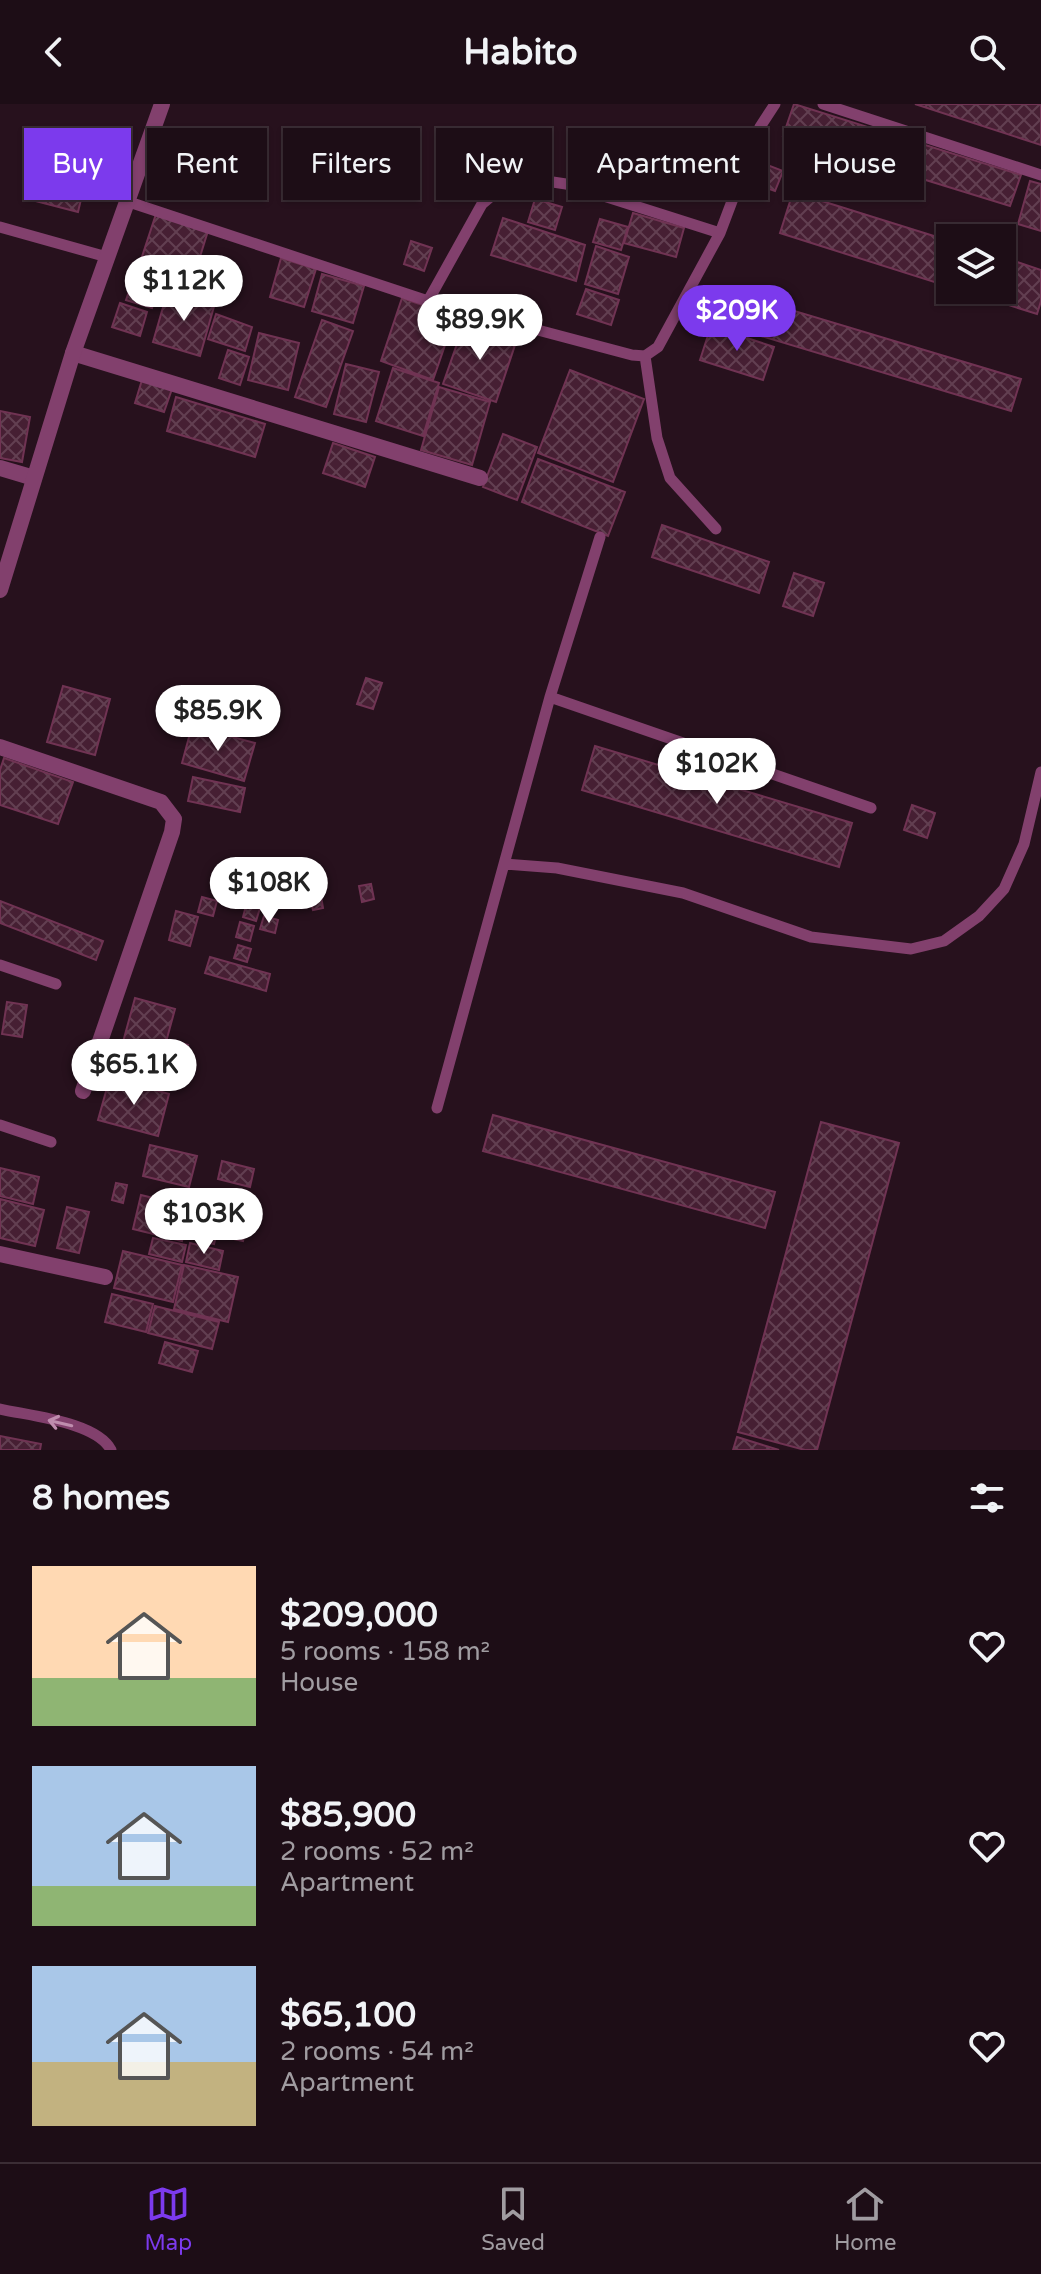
<!DOCTYPE html>
<meta charset="utf-8">
<style>
body{margin:0;font-family:"Varela Round",sans-serif;background:#2a1b23;color:#f1f3f6;height:100vh;display:flex;flex-direction:column;font-size:30px;white-space:nowrap}
*{box-sizing:border-box;margin:0}
p{font-size:26px;color:#a09ca1}
.icon{flex:none;width:44px;height:44px;fill:none;stroke:currentColor;stroke-width:2;stroke-linecap:round;stroke-linejoin:round}
.map{position:relative;height:1346px;overflow:hidden}
.drawer{display:flex;flex-direction:column;background:#1d0d16;flex:1}
.drawer>*{flex:none}
.banner{position:absolute;left:24px;top:24px;width:994px;height:72px;display:flex;gap:16px}
.tools{position:absolute;left:936px;top:120px;display:grid;gap:16px}
.tools a{display:grid;place-items:center;width:80px;height:80px;border-radius:0px;background:#1d0d16;box-shadow:0 2px 6px #0004,0 0 0 2px #3b2d35;font-size:40px}
.price{position:absolute;translate:-50% -68px;padding:0 18px;border-radius:28px;background:#fff;color:#222;font-size:26px;line-height:52px;filter:drop-shadow(0 2px 4px #0008)}
.price::after{content:'';position:absolute;left:50%;top:48px;width:24px;height:18px;margin-left:-12px;background:inherit;clip-path:polygon(0 0,100% 0,50% 100%)}
.price.on{background:#7c3aed;color:#fff}
ul{padding:0;list-style:none}
li{display:flex;align-items:center;gap:24px;height:200px;padding:0 32px}
li span{display:grid;place-items:center;flex:none;width:224px;height:160px;border-radius:0px;color:#555}
li>.icon{margin-inline-start:auto}
span .icon{width:96px;height:96px;fill:#fffc;stroke-width:1}
li b{font-size:34px}
h2{display:flex;justify-content:space-between;align-items:center;height:96px;padding:0 32px;font-size:34px}
.tag{padding:0 28px;border-radius:0px;background:#1d0d16;box-shadow:0 2px 6px #0004,0 0 0 2px #3b2d35;font-size:28px;line-height:72px}
.tag.on{background:#7c3aed;color:#fff}
header{display:flex;justify-content:space-between;align-items:center;height:104px;padding:0 32px;background:#1d0d16;font-size:36px;font-weight:700}
.dock{display:flex;justify-content:space-around;align-items:center;height:112px;border-top:2px solid #3b2d35;background:#1d0d16;font-size:22px;color:#a09ca1}
.dock a{display:grid;justify-items:center;gap:4px}
.dock .on{color:#7c3aed}
.map>svg:first-child{display:block}
.building{fill:url(#building-cross-hatch);stroke:#703353;stroke-width:2}
.lines{fill:none;stroke-linecap:round;stroke-linejoin:round}
.service{stroke:#82406d;stroke-width:11}
.minor{stroke:#82406d;stroke-width:16}
.tertiary{stroke:#82406d;stroke-width:16}
.oneway{stroke:#bf8dae}
</style>
<header><svg class="icon" aria-label="back" viewBox="0 0 24 24"><path d="M15 5l-7 7 7 7"/></svg>Habito<svg class="icon" aria-label="search" viewBox="0 0 24 24"><circle cx="10" cy="10" r="6"/><path d="M15 15l6 6"/></svg></header>
<div class="map">
<svg width="1041" height="1346" viewBox="0 0 1041 1346">
<defs>
<pattern id="building-cross-hatch" width="8" height="8" patternUnits="userSpaceOnUse" patternTransform="scale(2)"><rect width="8" height="8" fill="#461f33"/><path d="M0 0l8 8M0 8l8-8" fill="none" stroke="#623f51"/></pattern>
</defs>
<rect width="100%" height="100%" fill="#27111d"/>
<!-- building -->
<path class="building" d="M794,0L1021,71L1010,102L783,32Z
M915,0H1041V41Z
M38,39L91,53L78,108L24,94Z
M762,59L783,67L775,87L755,80Z
M1030,77L1041,80V127L1018,120Z
M793,88L950,137V183L780,129Z
M535,95L562,103L555,126L528,118Z
M633,109L684,124L676,153L624,139Z
M156,110L208,127L189,188L136,171Z
M503,114L585,141L576,177L491,151Z
M600,115L628,123L621,146L593,138Z
M411,137L432,144L424,167L404,160Z
M596,142L629,153L618,190L585,180Z
M1002,153L1041,166V197L1037,210L961,186H1002Z
M281,154L316,165L304,203L270,193Z
M322,170L364,182L353,219L312,207Z
M134,173L159,182L152,204L126,196Z
M586,185L619,196L611,221L577,210Z
M168,186L215,199L200,252L153,238Z
M731,188L1021,275L1011,307L721,220Z
M402,194L455,212L433,276L381,257Z
M120,199L147,208L140,232L112,223Z
M216,210L252,223L245,247L208,235Z
M322,216L353,227L326,303L295,293Z
M465,217L517,235L496,298L443,280Z
M711,222L774,243L763,276L700,256Z
M259,229L299,239L288,286L248,276Z
M228,246L249,253L240,281L219,274Z
M346,260L379,268L366,318L334,310Z
M393,264L439,279L423,332L376,317Z
M570,266L644,295L613,378L538,349Z
M142,276L172,285L164,308L135,299Z
M439,283L490,298L472,361L421,346Z
M176,293L265,320L255,353L167,327Z
M0,307L30,313L22,358L0,354Z
M503,330L537,343L517,396L483,383Z
M333,339L375,353L365,383L323,369Z
M538,355L625,388L608,432L522,398Z
M662,421L769,458L759,489L652,453Z
M794,469L824,479L813,512L783,502Z
M366,574L382,579L373,605L357,600Z
M63,582L110,595L95,651L47,638Z
M192,622L255,639L244,677L182,659Z
M595,642L852,719L839,763L582,686Z
M4,654L73,678L58,720L0,701V666Z
M193,673L245,684L240,708L188,697Z
M912,701L935,709L927,734L904,726Z
M271,756L286,761L282,775L267,770Z
M290,757L306,761L301,776L286,772Z
M371,780L374,795L362,798L359,782Z
M321,792L323,804L313,806L310,794Z
M202,793L217,797L213,812L198,808Z
M0,797L103,837L96,856L0,819Z
M247,798L261,801L256,817L243,813Z
M176,807L198,813L190,842L169,836Z
M264,812L278,816L275,829L260,825Z
M240,818L254,822L250,837L236,833Z
M238,841L251,845L247,858L234,854Z
M210,853L270,870L266,887L205,869Z
M135,894L175,905L163,949L123,938Z
M7,898L27,901L22,933L2,930Z
M170,936L188,941L182,963L163,957Z
M110,973L169,990L158,1032L98,1016Z
M493,1011L775,1088L765,1124L483,1047Z
M821,1018L899,1039L817,1346H805L738,1328Z
M150,1041L197,1052L189,1083L143,1072Z
M222,1057L254,1065L250,1083L218,1075Z
M0,1064L39,1073L33,1100L0,1092Z
M116,1079L127,1081L123,1099L112,1096Z
M141,1091L190,1103L182,1137L133,1125Z
M0,1095L44,1106L35,1142L0,1134Z
M227,1099L251,1104L243,1137L220,1132Z
M67,1103L89,1108L79,1149L57,1144Z
M193,1105L221,1112L214,1140L186,1133Z
M153,1134L186,1141L182,1158L149,1150Z
M190,1139L223,1147L219,1166L186,1158Z
M123,1147L182,1161L173,1198L114,1184Z
M184,1161L238,1173L228,1218L174,1205Z
M112,1190L153,1200L146,1228L105,1218Z
M155,1202L219,1218L212,1245L148,1229Z
M165,1238L198,1247L192,1268L159,1259Z
M0,1332L41,1340L40,1346H0Z
M737,1333L779,1346H733Z"/>
<g class="lines">
<!-- service -->
<path class="service" d="M823,0L1041,71
M126,97L428,197L632,251L645,252L658,243L720,129L760,23L775,0
M0,123L107,153
M428,197L482,100L501,84L526,74L566,80L720,129
M645,252L657,334L670,374L716,425
M550,593L871,704
M504,760L550,593L600,433
M0,861L56,880
M437,1004L504,760L557,764L683,789L811,833L911,845L944,837L979,812L1004,785L1024,740L1041,668
M0,1021L51,1038
M0,1305C30,1312 97,1318 111,1346"/>
<!-- minor -->
<path class="minor" d="M73,249L480,374
M0,364L34,374
M0,643L161,698L174,715L172,728L83,987
M0,1150L105,1173"/>
<!-- tertiary -->
<path class="tertiary" d="M0,486L73,249L162,0"/>
</g>
<!-- one-way arrows -->
<defs><path id="oneway-shaft" d="M-6 0H5M1.5-3L5.5 0L1.5 3" fill="none" stroke-width="1.6" stroke-linecap="round" stroke-linejoin="round" transform="scale(2)"/></defs>
<use class="oneway" href="#oneway-shaft" transform="translate(60 1319) rotate(-167)"/>
</svg>
<div class="tools">
<a><svg class="icon" aria-label="layers" viewBox="0 0 24 24"><path d="M12 4l9 5-9 5-9-5zM3 14l9 5 9-5"/></svg></a>
</div>
<b class="price" style="left:184px;top:219px">$112K</b>
<b class="price on" style="left:737px;top:249px">$209K</b>
<b class="price" style="left:480px;top:258px">$89.9K</b>
<b class="price" style="left:218px;top:649px">$85.9K</b>
<b class="price" style="left:717px;top:702px">$102K</b>
<b class="price" style="left:269px;top:821px">$108K</b>
<b class="price" style="left:134px;top:1003px">$65.1K</b>
<b class="price" style="left:204px;top:1152px">$103K</b>
<div class="banner">
<a class="tag on">Buy</a>
<a class="tag">Rent</a>
<a class="tag">Filters</a>
<a class="tag">New</a>
<a class="tag">Apartment</a>
<a class="tag">House</a>
</div>
</div>
<section class="drawer">
<h2>8 homes<svg class="icon" aria-label="filters" viewBox="0 0 24 24"><path d="M4 7h16M4 17h16"/><circle cx="9" cy="7" r="2"/><circle cx="15" cy="17" r="2"/></svg></h2>
<ul>
<li><span style="background:linear-gradient(#ffd9b3 70%,#8fb573 0)"><svg class="icon" aria-label="home" viewBox="0 0 24 24"><path d="M3 11l9-7 9 7M6 9v11h12V9"/></svg></span><div><b>$209,000</b><p>5 rooms · 158 m²</p><p>House</p></div><svg class="icon" aria-label="heart" viewBox="0 0 24 24"><path d="M12 20l-8-8c-3-5 5-10 8-4 3-6 11-1 8 4z"/></svg></li>
<li><span style="background:linear-gradient(#a9c7e8 75%,#8fb573 0)"><svg class="icon" aria-label="home" viewBox="0 0 24 24"><path d="M3 11l9-7 9 7M6 9v11h12V9"/></svg></span><div><b>$85,900</b><p>2 rooms · 52 m²</p><p>Apartment</p></div><svg class="icon" aria-label="heart" viewBox="0 0 24 24"><path d="M12 20l-8-8c-3-5 5-10 8-4 3-6 11-1 8 4z"/></svg></li>
<li><span style="background:linear-gradient(#a9c7e8 60%,#c2b280 0)"><svg class="icon" aria-label="home" viewBox="0 0 24 24"><path d="M3 11l9-7 9 7M6 9v11h12V9"/></svg></span><div><b>$65,100</b><p>2 rooms · 54 m²</p><p>Apartment</p></div><svg class="icon" aria-label="heart" viewBox="0 0 24 24"><path d="M12 20l-8-8c-3-5 5-10 8-4 3-6 11-1 8 4z"/></svg></li>
</ul>
</section>
<nav class="dock">
<a class="on"><svg class="icon" aria-label="map" viewBox="0 0 24 24"><path d="M3 6l6-2 6 2 6-2v14l-6 2-6-2-6 2zM9 4v14M15 6v14"/></svg>Map</a>
<a><svg class="icon" aria-label="saved" viewBox="0 0 24 24"><path d="M7 4h10v16l-5-4-5 4z"/></svg>Saved</a>
<a><svg class="icon" aria-label="home" viewBox="0 0 24 24"><path d="M3 11l9-7 9 7M6 9v11h12V9"/></svg>Home</a>
</nav>
